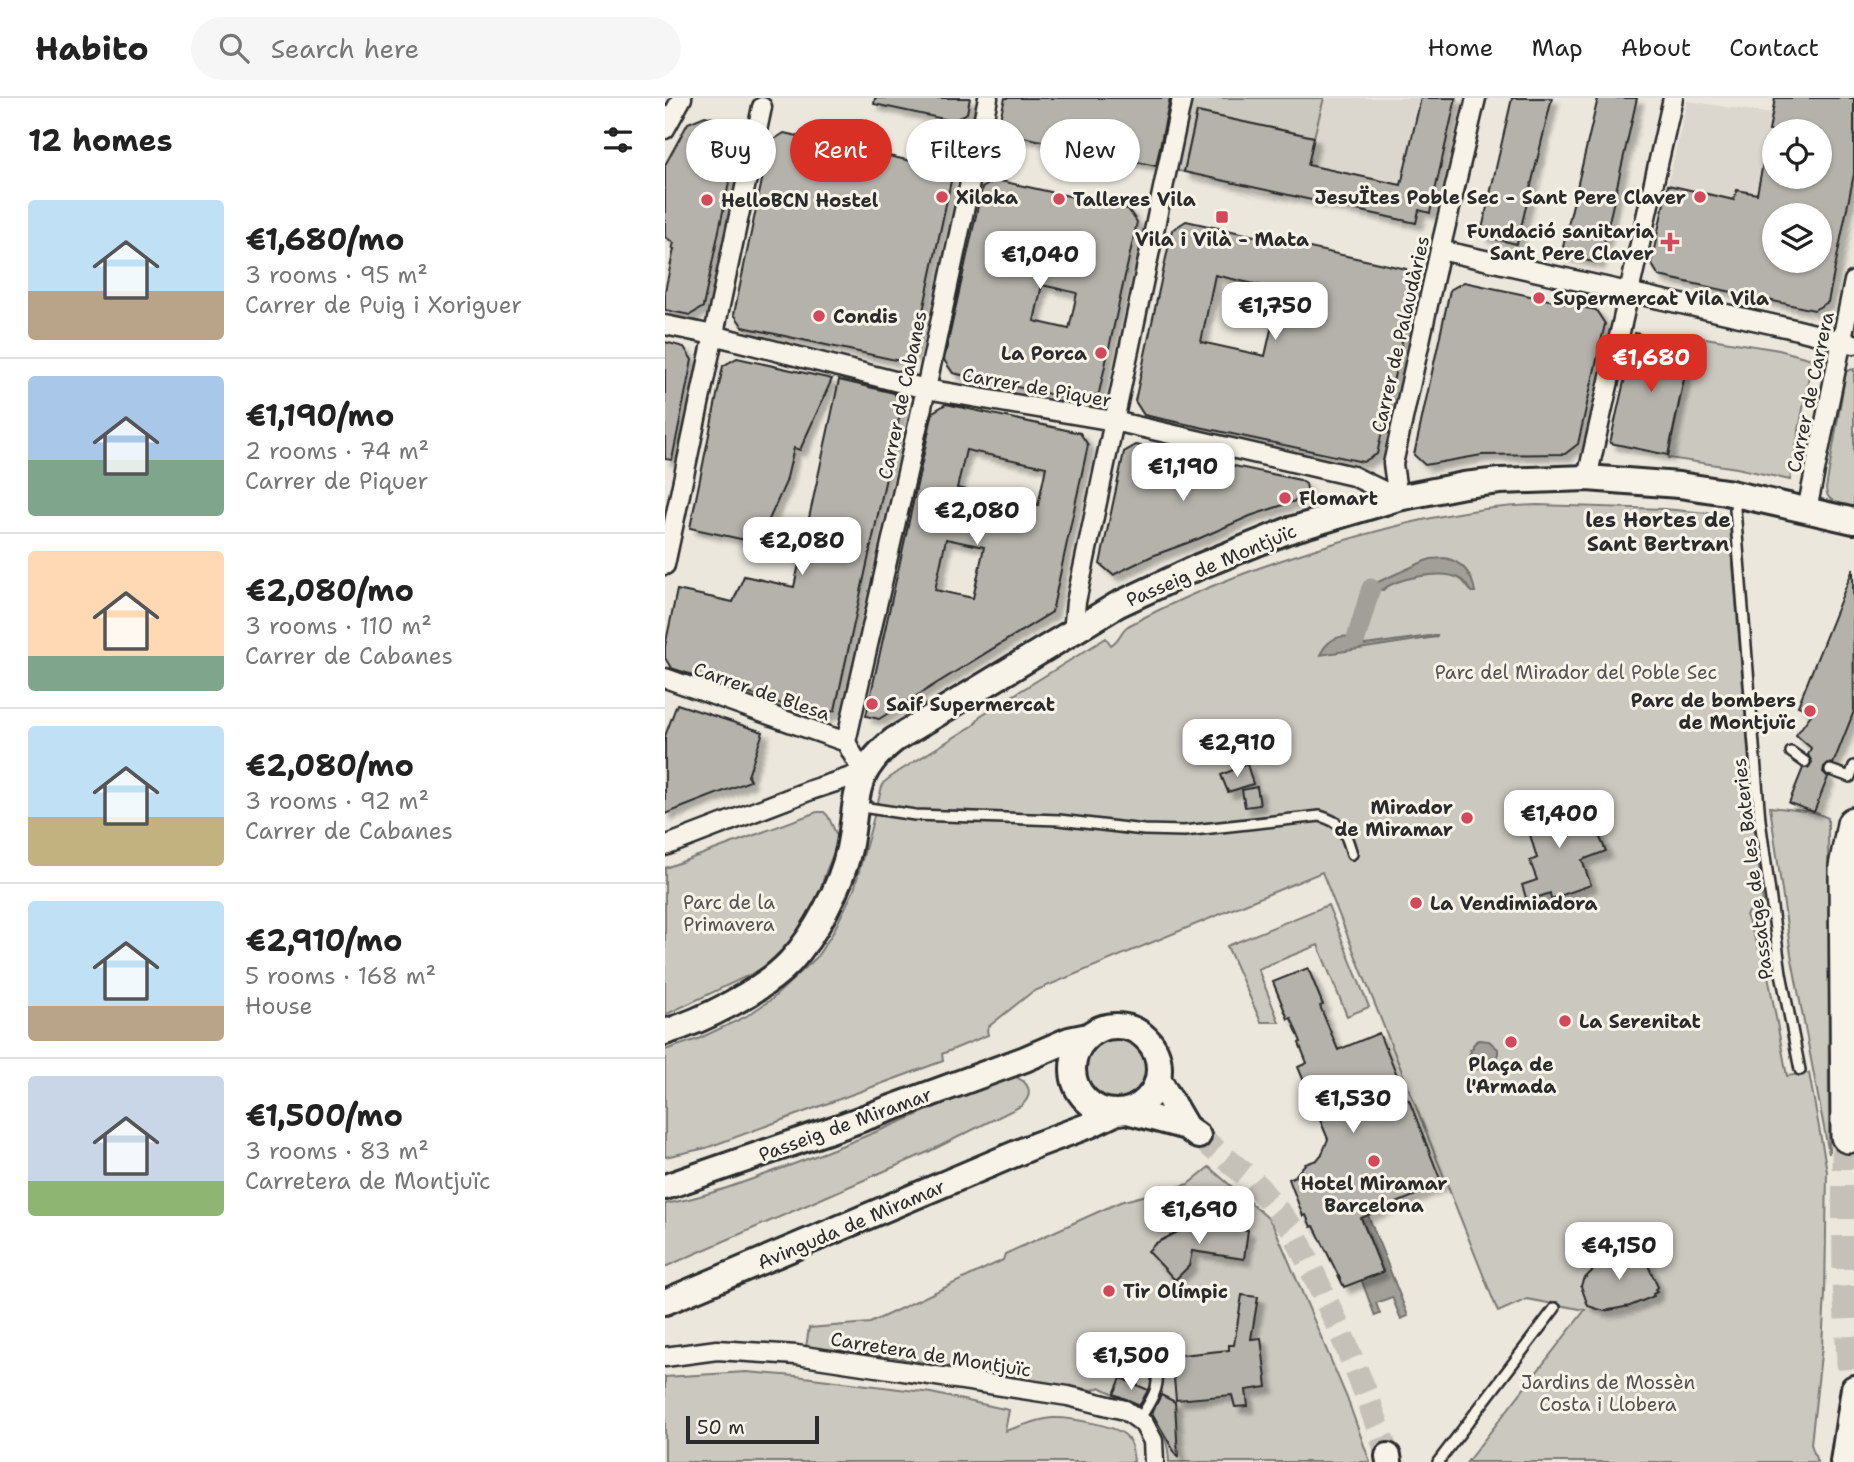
<!DOCTYPE html>
<meta charset="utf-8">
<style>
body{margin:0;font-family:"Shantell Sans",sans-serif;background:#f6f6f6;color:#222;height:100vh;display:flex;flex-direction:column;font-size:26px;white-space:nowrap}
*{box-sizing:border-box;margin:0}
p{font-size:23px;color:#767676}
.icon{flex:none;width:38px;height:38px;fill:none;stroke:currentColor;stroke-width:2;stroke-linecap:round;stroke-linejoin:round}
.map{position:relative;flex:1;overflow:hidden}
.sheet{display:flex;flex-direction:column;background:#fff;width:665px}
.sheet>*{flex:none}
.guide{position:absolute;left:21px;top:21px;width:665px;height:63px;display:flex;gap:14px}
.controls{position:absolute;left:1097px;top:21px;display:grid;gap:14px}
.controls a{display:grid;place-items:center;width:70px;height:70px;border-radius:50%;background:#fff;box-shadow:0 2px 5px #0004;font-size:35px}
.scale{position:absolute;left:21px;bottom:18px;width:133px;box-sizing:border-box;padding-left:7px;border:4px solid #2b2b2b;border-top:0;font-size:19px;line-height:24px;white-space:nowrap;color:#2b2b2b;-webkit-text-stroke:5px #f7f3e8;paint-order:stroke}
.price{position:absolute;translate:-50% -60px;padding:0 16px;border-radius:14px;background:#fff;color:#222;font-size:23px;line-height:46px;filter:drop-shadow(0 2px 4px #0008)}
.price::after{content:'';position:absolute;left:50%;top:42px;width:21px;height:16px;margin-left:-10px;background:inherit;clip-path:polygon(0 0,100% 0,50% 100%)}
.price.selected{background:#d93025;color:#fff}
ul{padding:0;list-style:none}
li{display:flex;align-items:center;gap:21px;height:175px;padding:0 28px}
li+li{border-top:2px solid #e0e0e0}
li span{display:grid;place-items:center;flex:none;width:196px;height:140px;border-radius:7px;color:#555}
li>.icon{margin-inline-start:auto}
span .icon{width:84px;height:84px;fill:#fffc;stroke-width:1}
li b{font-size:30px}
h2{display:flex;justify-content:space-between;align-items:center;height:84px;padding:0 28px;font-size:30px}
.tag{padding:0 24px;border-radius:32px;background:#fff;box-shadow:0 2px 5px #0004;font-size:24px;line-height:63px}
.tag.selected{background:#d93025;color:#fff}
header{display:flex;align-items:center;gap:42px;box-sizing:border-box;height:98px;padding:0 35px;background:#fff;border-bottom:2px solid #e0e0e0}
header strong{font-size:33px}
nav{display:flex;gap:38px;margin-inline-start:auto;font-size:24px}
.search{width:490px;height:63px;background:#f6f6f6;display:flex;align-items:center;gap:18px;box-sizing:border-box;padding:0 24px;border-radius:38px;color:#767676;font-size:26px}
main{display:flex;flex:1;min-height:0}
.map>svg:first-child{display:block}
.built{fill:#dbd7ce}
.green{fill:#cbc8bf;stroke:#7b7a75;stroke-width:2;fill-rule:evenodd}
.water{fill:#a29f98;stroke:#72716c;stroke-width:2}
.lines{fill:none;stroke-linecap:round;stroke-linejoin:round}
.canal{stroke:#a29f98;stroke-width:19}
.building{fill:#b5b2ab;stroke:#2b2b2b;stroke-width:2;fill-rule:evenodd;filter:url(#shadow)}
.secondary-tunnel{stroke:#c5c1b9;stroke-width:24;stroke-dasharray:24 12;stroke-linecap:butt}
.highway-tunnel{stroke:#c5c1b9;stroke-width:33;stroke-dasharray:33 17;stroke-linecap:butt}
.lane-casing{stroke:#2b2b2b;stroke-width:14}
.street-casing{stroke:#2b2b2b;stroke-width:23}
.secondary-casing{stroke:#2b2b2b;stroke-width:30}
.highway-casing{stroke:#2b2b2b;stroke-width:38}
.lane{stroke:#f7f3e8;stroke-width:9}
.street{stroke:#f7f3e8;stroke-width:18}
.secondary{stroke:#f7f3e8;stroke-width:24}
.highway{stroke:#f7f3e8;stroke-width:33}
.poi-dot{fill:#d1495b;stroke:#f7f3e8;stroke-width:2.5}
.labels{text-anchor:middle;stroke-width:6;stroke-linejoin:round;paint-order:stroke}
.poi-label{font-size:19px;font-weight:bold;fill:#2b2b2b;stroke:#f7f3e8;text-anchor:start}
.street-label{font-size:19px;fill:#2b2b2b;stroke:#f7f3e8}
.park-label{font-size:19px;fill:#535250;stroke:#f7f3e8}
.neighbourhood-label{font-size:21px;font-weight:bold;fill:#2b2b2b;stroke:#f7f3e8}
</style>
<header>
<strong>Habito</strong>
<div class="search"><svg class="icon" aria-label="search" viewBox="0 0 24 24"><circle cx="10" cy="10" r="6"/><path d="M15 15l6 6"/></svg>Search here</div>
<nav><a>Home</a><a>Map</a><a>About</a><a>Contact</a></nav>
</header>
<main>
<section class="sheet">
<h2>12 homes<svg class="icon" aria-label="filters" viewBox="0 0 24 24"><path d="M4 7h16M4 17h16"/><circle cx="9" cy="7" r="2"/><circle cx="15" cy="17" r="2"/></svg></h2>
<ul>
<li><span style="background:linear-gradient(#bfe0f5 65%,#b9a48a 0)"><svg class="icon" aria-label="home" viewBox="0 0 24 24"><path d="M3 11l9-7 9 7M6 9v11h12V9"/></svg></span><div><b>€1,680/mo</b><p>3 rooms · 95 m²</p><p>Carrer de Puig i Xoriguer</p></div></li>
<li><span style="background:linear-gradient(#a9c7e8 60%,#7fa58c 0)"><svg class="icon" aria-label="home" viewBox="0 0 24 24"><path d="M3 11l9-7 9 7M6 9v11h12V9"/></svg></span><div><b>€1,190/mo</b><p>2 rooms · 74 m²</p><p>Carrer de Piquer</p></div></li>
<li><span style="background:linear-gradient(#ffd9b3 75%,#7fa58c 0)"><svg class="icon" aria-label="home" viewBox="0 0 24 24"><path d="M3 11l9-7 9 7M6 9v11h12V9"/></svg></span><div><b>€2,080/mo</b><p>3 rooms · 110 m²</p><p>Carrer de Cabanes</p></div></li>
<li><span style="background:linear-gradient(#bfe0f5 65%,#c2b280 0)"><svg class="icon" aria-label="home" viewBox="0 0 24 24"><path d="M3 11l9-7 9 7M6 9v11h12V9"/></svg></span><div><b>€2,080/mo</b><p>3 rooms · 92 m²</p><p>Carrer de Cabanes</p></div></li>
<li><span style="background:linear-gradient(#bfe0f5 75%,#b9a48a 0)"><svg class="icon" aria-label="home" viewBox="0 0 24 24"><path d="M3 11l9-7 9 7M6 9v11h12V9"/></svg></span><div><b>€2,910/mo</b><p>5 rooms · 168 m²</p><p>House</p></div></li>
<li><span style="background:linear-gradient(#c9d6e8 75%,#8fb573 0)"><svg class="icon" aria-label="home" viewBox="0 0 24 24"><path d="M3 11l9-7 9 7M6 9v11h12V9"/></svg></span><div><b>€1,500/mo</b><p>3 rooms · 83 m²</p><p>Carretera de Montjuïc</p></div></li>
</ul>
</section>
<div class="map">
<svg width="1189" height="1364" viewBox="0 0 1189 1364">
<defs>
<filter id="shadow"><feDropShadow dx="6" dy="6" stdDeviation="2" flood-color="#0004"/></filter>
</defs>
<rect width="100%" height="100%" fill="#ebe7dd"/>
<filter id="ink" filterUnits="userSpaceOnUse"><feTurbulence type="fractalNoise" baseFrequency=".0143" numOctaves="2"/><feDisplacementMap in="SourceGraphic" scale="14" xChannelSelector="R" yChannelSelector="G"/><feConvolveMatrix kernelMatrix="1 2 1 2 8 2 1 2 1" color-interpolation-filters="sRGB"/></filter>
<g filter="url(#ink)">
<!-- built -->
<path class="built" d="M659,0H791L765,115L754,113L751,125L636,100Z
M1022,3L1107,16L1092,96L1072,92L1050,190L1011,182L1026,114L998,108Z"/>
<!-- green -->
<path class="green" d="M507,0H659L649,39L532,14L519,74L491,68Z
M1028,238L1114,252L1147,261L1125,382L1072,370L1003,360Z
M1189,271V409C1177,406 1162,406 1161,391L1181,273Z
M872,407L999,411L1064,417L1089,725L1098,806L1097,808L1083,814L1081,817L1102,872L1122,978L1144,975L1162,1073L1160,1196L1157,1248L1146,1346L1152,1364H802L920,1212L862,1201L833,1214L657,774L367,894L323,929L322,932L323,937L277,956L278,963L41,1050L0,1059V952L33,941L80,919L107,901L151,860L167,836L189,792L218,685L231,675L309,627L315,618L441,540L446,547C456,541 455,533 463,528C527,493 597,467 667,446C734,426 801,409 872,407ZM815,942L825,946L833,954L829,964L809,968L804,964V957L811,943Z
M1105,709L1149,714L1163,720L1164,1056L1126,856Z
M152,714H159L163,718L174,742L160,776L149,812L123,846L97,871L0,917V770Z
M663,807L704,909L682,918L653,847L593,871L614,924H596L562,848Z
M421 971a30 30 0 1 1 60 0a30 30 0 1 1-60 0Z
M348,978C364,983 370,996 356,1008L263,1054L0,1169V1106C41,1099 79,1084 118,1070C192,1043 265,1012 337,980Z
M544,1069L604,1121L611,1133L682,1300L705,1364H504C502,1313 474,1309 435,1289L428,1292L368,1283L217,1257L141,1249L144,1230L205,1225L338,1162L340,1156L455,1104L523,1086Z
M81,1274L131,1278L266,1295L344,1312L340,1333C354,1329 373,1321 388,1320C402,1319 453,1328 461,1338C467,1345 468,1355 469,1364H0V1279Z"/>
<!-- water -->
<path class="water" d="M780,460C798,464 807,476 810,494H806C803,489 799,483 795,481C779,471 730,480 718,492L704,490L706,487L760,463L766,461Z
M772,537V539L655,557C665,536 684,533 700,547Z
M813,942L824,943L833,951V956L831,960L832,962L829,964L825,971L822,972L816,970L813,971L811,968L804,964V957L806,954L805,951L808,950V947Z
M703,1117L743,1218L736,1221L727,1199L711,1205L715,1216L710,1218L692,1170L717,1174L696,1119Z"/>
<g class="lines">
<!-- canal -->
<path class="canal" d="M691,541L706,490"/>
</g>
<!-- building -->
<path class="building" d="M210,0H305L302,15L288,23L209,6Z
M340,0H505L491,68L340,35L334,25Z
M756,0H791L765,115L754,112L751,125L519,74L532,14L649,39L643,67L736,87Z
M847,0H887L852,146L817,138V131Z
M933,0H972L939,146L933,165L898,157L899,150L898,149Z
M1110,0H1189V76L1163,204L1149,212L994,178L986,165L1003,87L1069,102L1072,92L1092,96L1103,40L1110,41V79H1155V33H1104ZM1110,117H1155V163H1110Z
M40,18L65,24L74,37L38,209L25,217L0,212V193L9,151H7L9,145L0,139V67L23,25Z
M119,35L278,70L286,83L249,255L235,263L78,229L69,216L105,44Z
M331,82L463,111L472,124L434,295L421,304L288,275L279,262L317,90ZM377,187L412,195L404,231L369,223Z
M521,123L741,171L750,185L712,356L698,364L479,317L470,303L507,132ZM550,177L615,192L600,258L536,244Z
M799,184L931,212L940,226L913,346L900,356L817,357L760,367L749,357L785,192Z
M970,235L1026,247L1003,357L945,345Z
M0,244L19,249L27,262L7,362L0,361Z
M72,260L167,281L135,352L129,350L121,384L98,435L87,431L85,443L25,430L58,268Z
M174,282L229,295L237,307L170,612L157,619L6,570L0,560V548L12,492L68,504L79,478L129,489Z
M281,306L415,335L423,347L387,514L214,621L201,618L268,314ZM301,352L381,369L373,407L292,390ZM281,441L319,449L308,500L270,492Z
M471,347L635,382L641,386L643,395L636,401L585,418L533,441L487,458L448,477L435,466L459,354Z
M1188,471L1189,613L1168,666L1163,665L1159,669L1158,674L1163,679L1149,714L1124,705L1138,670H1143L1147,664L1143,657L1146,650L1131,637L1148,614L1133,608Z
M12,606L98,634L83,678L85,683L0,716V638Z
M582,666L588,686L563,694L556,677Z
M592,689L595,707L580,709L577,692Z
M868,698L916,719L931,731L941,753L917,762L926,787L886,801L885,795L862,803L857,787L872,782L865,763L872,760L860,720Z
M643,870L658,907L655,908L673,952L714,935L720,950H721L742,1002H744L777,1086L696,1120L718,1174L679,1189L649,1128L646,1129L641,1117L638,1118L624,1081L630,1078L640,1066L652,1062L657,1056L663,1041L633,969L642,965L634,945L636,944L626,920L623,921L608,884Z
M532,1124L583,1132L579,1161L527,1153L524,1168L510,1182L483,1153L491,1145Z
M967,1149L972,1163L977,1161L979,1164L981,1163L993,1189L990,1191L992,1194L988,1196L989,1198L965,1208L939,1213L923,1208L916,1188L918,1182L938,1162Z
M577,1197L593,1199L586,1241L596,1240L602,1289L581,1292L583,1308L570,1309L567,1297L511,1302L507,1258L564,1252V1247H569Z
M456,1280L483,1292L475,1307L449,1296Z
M496,1297L510,1304L513,1360L487,1315Z"/>
<g class="lines">
<!-- secondary-tunnel -->
<path class="secondary-tunnel" d="M533,1038L587,1082L627,1130L672,1226L702,1298L723,1358"/>
<!-- highway-tunnel -->
<path class="highway-tunnel" d="M1183,1038L1184,1181L1189,1285"/>
<!-- lane casing -->
<g class="lane-casing">
<path id="lane" d="M1072,399L1070,411L1095,722L1116,875L1135,972
M1126,654L1140,664
M1165,672L1185,679L1189,668
M190,708L250,717L394,722L479,732L519,733L655,718C679,725 680,733 687,756
M474,1322C488,1299 497,1289 490,1262
M773,1364L890,1210"/>
</g>
<!-- street casing -->
<g class="street-casing">
<path id="street" d="M0,31L17,0
M775,152L1129,231L1189,246
M0,227L48,237L261,291L449,323L688,378L733,400
M922,380L1008,0
M733,400L728,366L775,152L811,0
M1142,412L1189,183
M0,467L97,9
M408,534L411,504L517,0
M0,580L181,644
M181,644L261,291L323,0
M0,748L146,692L198,675L181,644
M0,1259L52,1252L132,1257L403,1298L460,1312L474,1322L479,1326L488,1343L489,1364"/>
</g>
<!-- secondary casing -->
<g class="secondary-casing">
<path id="secondary" d="M408 971a43 43 0 1 1 86 0a43 43 0 1 1-86 0Z
M0,934C37,923 99,892 125,864C151,836 176,788 184,751C194,701 184,678 229,642L452,507L533,469L622,433L733,400L799,387L835,383L922,380L1014,387L1061,394L1189,423
M493,981L521,1029
M462,1013L521,1029L533,1038
M0,1089L180,1027L360,961L404,942L423,938
M0,1204L371,1047L425,1027L450,1015
M723,1358L724,1364
M1178,1364L1189,1290"/>
</g>
<!-- highway casing -->
<g class="highway-casing">
<path id="highway" d="M1183,1038L1181,769L1189,726"/>
</g>
<!-- lane -->
<use href="#lane" class="lane"/>
<!-- street -->
<use href="#street" class="street"/>
<!-- secondary -->
<use href="#secondary" class="secondary"/>
<!-- highway -->
<use href="#highway" class="highway"/>
</g>
</g>
<!-- markers -->
<g class="poi-dot">
<circle cx="277" cy="99" r="7"/>
<circle cx="1035" cy="99" r="7"/>
<circle cx="394" cy="101" r="7"/>
<circle cx="42" cy="102" r="7"/>
<rect x="550" y="112" width="14" height="14" rx="3.5"/>
<path d="M1001.5 133.5h7v7h7v7h-7v7h-7v-7h-7v-7h7z"/>
<circle cx="874" cy="200" r="7"/>
<circle cx="154" cy="218" r="7"/>
<circle cx="436" cy="255" r="7"/>
<circle cx="620" cy="400" r="7"/>
<circle cx="207" cy="606" r="7"/>
<circle cx="1145" cy="613" r="7"/>
<circle cx="802" cy="720" r="7"/>
<circle cx="751" cy="805" r="7"/>
<circle cx="900" cy="923" r="7"/>
<circle cx="846" cy="944" r="7"/>
<circle cx="709" cy="1063" r="7"/>
<circle cx="444" cy="1193" r="7"/>
</g>
<g class="labels">
<!-- poi labels -->
<g class="poi-label">
<text x="291" y="106">Xiloka</text>
<text x="1021" y="106" text-anchor="end">JesuÏtes Poble Sec - Sant Pere Claver</text>
<text x="408" y="108">Talleres Vila</text>
<text x="56" y="109">HelloBCN Hostel</text>
<text x="989" y="140" text-anchor="end">Fundació sanitaria<tspan x="989" dy="22">Sant Pere Claver</tspan></text>
<text x="557" y="148" text-anchor="middle">Vila i Vilà - Mata</text>
<text x="888" y="207">Supermercat Vila Vila</text>
<text x="168" y="225">Condis</text>
<text x="422" y="262" text-anchor="end">La Porca</text>
<text x="634" y="407">Flomart</text>
<text x="1131" y="609" text-anchor="end">Parc de bombers<tspan x="1131" dy="22">de Montjuïc</tspan></text>
<text x="221" y="613">Saif Supermercat</text>
<text x="788" y="716" text-anchor="end">Mirador<tspan x="788" dy="22">de Miramar</tspan></text>
<text x="765" y="812">La Vendimiadora</text>
<text x="914" y="930">La Serenitat</text>
<text x="846" y="973" text-anchor="middle">Plaça de<tspan x="846" dy="22">l'Armada</tspan></text>
<text x="709" y="1092" text-anchor="middle">Hotel Miramar<tspan x="709" dy="22">Barcelona</tspan></text>
<text x="458" y="1200">Tir Olímpic</text>
</g>
<!-- street labels -->
<g class="street-label">
<text transform="translate(735 236) rotate(-77)" y="7">Carrer de Palaudàries</text>
<text transform="translate(372 289) rotate(10)" y="7">Carrer de Piquer</text>
<text transform="translate(1145 294) rotate(-78)" y="7">Carrer de Carrera</text>
<text transform="translate(237 297) rotate(-78)" y="7">Carrer de Cabanes</text>
<text transform="translate(546 467) rotate(-23)" y="7">Passeig de Montjuïc</text>
<text transform="translate(97 593) rotate(19)" y="7">Carrer de Blesa</text>
<text transform="translate(1087 771) rotate(-97)" y="7">Passatge de les Bateries</text>
<text transform="translate(180 1026) rotate(-20)" y="7">Passeig de Miramar</text>
<text transform="translate(186 1126) rotate(-23)" y="7">Avinguda de Miramar</text>
<text transform="translate(266 1256) rotate(9)" y="7">Carretera de Montjuïc</text>
</g>
<!-- park labels -->
<g class="park-label">
<text x="911" y="581">Parc del Mirador del Poble Sec</text>
<text x="64" y="811">Parc de la<tspan x="64" dy="22">Primavera</tspan></text>
<text x="943" y="1291">Jardins de Mossèn<tspan x="943" dy="22">Costa i Llobera</tspan></text>
</g>
<!-- neighbourhood labels -->
<g class="neighbourhood-label">
<text x="993" y="429">les Hortes de<tspan x="993" dy="24">Sant Bertran</tspan></text>
</g>
</g>
</svg>
<div class="controls">
<a><svg class="icon" aria-label="locate" viewBox="0 0 24 24"><circle cx="12" cy="12" r="6"/><path d="M12 2v4M12 18v4M2 12h4M18 12h4"/></svg></a>
<a><svg class="icon" aria-label="layers" viewBox="0 0 24 24"><path d="M12 4l9 5-9 5-9-5zM3 14l9 5 9-5"/></svg></a>
</div>
<div class="scale">50 m</div>
<b class="price" style="left:375px;top:193px">€1,040</b>
<b class="price" style="left:610px;top:244px">€1,750</b>
<b class="price selected" style="left:986px;top:296px">€1,680</b>
<b class="price" style="left:518px;top:405px">€1,190</b>
<b class="price" style="left:312px;top:449px">€2,080</b>
<b class="price" style="left:137px;top:479px">€2,080</b>
<b class="price" style="left:572px;top:681px">€2,910</b>
<b class="price" style="left:894px;top:752px">€1,400</b>
<b class="price" style="left:688px;top:1037px">€1,530</b>
<b class="price" style="left:534px;top:1148px">€1,690</b>
<b class="price" style="left:954px;top:1184px">€4,150</b>
<b class="price" style="left:466px;top:1294px">€1,500</b>
<div class="guide">
<a class="tag">Buy</a>
<a class="tag selected">Rent</a>
<a class="tag">Filters</a>
<a class="tag">New</a>
</div>
</div>
</main>
